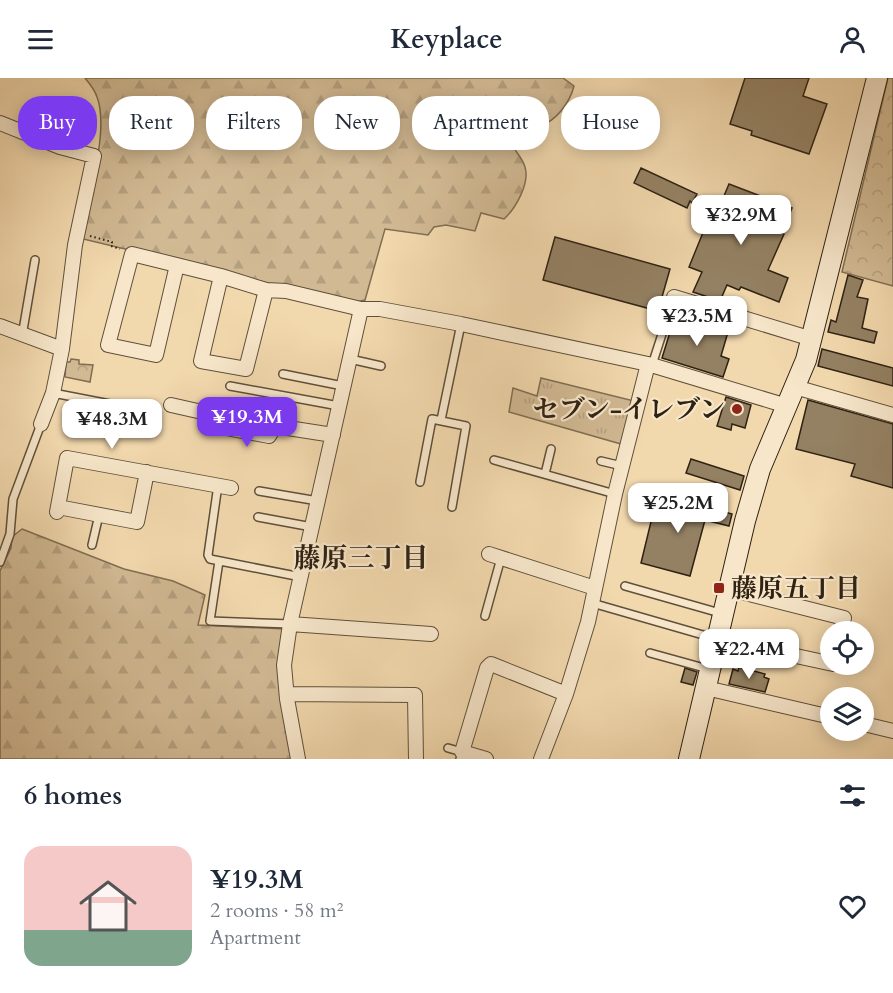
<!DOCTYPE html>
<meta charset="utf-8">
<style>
body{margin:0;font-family:Cardo,"Noto Serif JP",serif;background:#f2f2f3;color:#1f2937;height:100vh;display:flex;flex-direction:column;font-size:22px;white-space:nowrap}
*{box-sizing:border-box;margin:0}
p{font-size:20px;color:#747a83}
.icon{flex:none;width:33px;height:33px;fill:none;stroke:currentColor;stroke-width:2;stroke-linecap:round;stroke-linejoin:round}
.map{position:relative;height:681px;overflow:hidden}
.sheet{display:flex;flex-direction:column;background:#fff;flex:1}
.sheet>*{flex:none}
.top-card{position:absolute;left:18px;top:18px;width:858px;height:54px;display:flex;gap:12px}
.buttons{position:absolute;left:820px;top:543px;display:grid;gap:12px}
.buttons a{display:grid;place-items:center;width:54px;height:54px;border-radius:50%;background:#fff;box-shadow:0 3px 15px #0003;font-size:30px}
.price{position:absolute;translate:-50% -51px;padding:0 14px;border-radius:12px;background:#fff;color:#222;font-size:20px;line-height:39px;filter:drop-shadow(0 2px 3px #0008)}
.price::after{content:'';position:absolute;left:50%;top:36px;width:18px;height:14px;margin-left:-9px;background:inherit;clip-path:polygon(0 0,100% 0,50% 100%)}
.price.current{background:#7c3aed;color:#fff}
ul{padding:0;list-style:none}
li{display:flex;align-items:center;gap:18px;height:150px;padding:0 24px}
li span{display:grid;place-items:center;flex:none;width:168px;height:120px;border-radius:18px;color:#555}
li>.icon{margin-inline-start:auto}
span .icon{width:72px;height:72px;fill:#fffc;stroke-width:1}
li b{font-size:26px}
h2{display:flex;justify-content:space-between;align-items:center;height:72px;padding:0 24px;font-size:26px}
.tag{padding:0 21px;border-radius:24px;background:#fff;box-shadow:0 3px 15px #0003;font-size:21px;line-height:54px}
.tag.current{background:#7c3aed;color:#fff}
header{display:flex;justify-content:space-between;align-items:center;height:78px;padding:0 24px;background:#fff;font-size:27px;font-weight:700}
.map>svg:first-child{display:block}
.grass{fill:url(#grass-tufts);stroke:#806e53;stroke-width:1.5}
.forest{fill:url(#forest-firs);stroke:#806e53;stroke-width:1.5}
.park{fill:url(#park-crowns);stroke:#806e53;stroke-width:1.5}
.building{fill:#948163;stroke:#2e2213;stroke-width:1.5}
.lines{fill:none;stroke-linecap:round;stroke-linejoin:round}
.lane-casing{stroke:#5f503a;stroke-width:10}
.street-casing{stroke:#5f503a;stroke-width:16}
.secondary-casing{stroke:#2e2213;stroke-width:22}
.path{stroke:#2e2213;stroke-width:2;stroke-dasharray:1.5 3;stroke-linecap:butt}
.lane{stroke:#f7e6ca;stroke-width:7}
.street{stroke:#f7e6ca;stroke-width:14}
.secondary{stroke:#f7e6ca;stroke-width:20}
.poi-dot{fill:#8f2418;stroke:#f7e6ca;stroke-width:2}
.labels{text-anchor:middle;stroke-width:4.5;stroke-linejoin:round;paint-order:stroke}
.poi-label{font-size:26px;font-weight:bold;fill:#2e2213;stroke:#f7e6ca;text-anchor:end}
.neighbourhood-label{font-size:27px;font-weight:bold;fill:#2e2213;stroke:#f7e6ca}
</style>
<header><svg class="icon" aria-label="menu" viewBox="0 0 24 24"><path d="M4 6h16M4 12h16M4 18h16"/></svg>Keyplace<svg class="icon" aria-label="person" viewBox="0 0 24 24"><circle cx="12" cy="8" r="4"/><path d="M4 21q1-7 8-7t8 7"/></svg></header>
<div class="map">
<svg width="893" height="681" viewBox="0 0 893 681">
<defs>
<pattern id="grass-tufts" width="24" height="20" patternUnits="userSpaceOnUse" patternTransform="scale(1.5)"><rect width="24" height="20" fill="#d1b993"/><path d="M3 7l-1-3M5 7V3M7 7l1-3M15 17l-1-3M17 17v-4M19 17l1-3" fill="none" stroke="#b49f7e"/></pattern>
<pattern id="forest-firs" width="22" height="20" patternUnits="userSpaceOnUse" patternTransform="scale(1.5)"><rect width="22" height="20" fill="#d1b993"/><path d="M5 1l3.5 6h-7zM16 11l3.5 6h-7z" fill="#b49f7e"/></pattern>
<pattern id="park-crowns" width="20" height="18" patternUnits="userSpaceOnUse" patternTransform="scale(1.5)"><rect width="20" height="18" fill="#d1b993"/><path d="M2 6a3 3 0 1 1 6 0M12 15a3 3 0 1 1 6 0" fill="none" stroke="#b49f7e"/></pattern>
</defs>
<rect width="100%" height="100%" fill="#f2d8ad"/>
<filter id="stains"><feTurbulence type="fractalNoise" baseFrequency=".00333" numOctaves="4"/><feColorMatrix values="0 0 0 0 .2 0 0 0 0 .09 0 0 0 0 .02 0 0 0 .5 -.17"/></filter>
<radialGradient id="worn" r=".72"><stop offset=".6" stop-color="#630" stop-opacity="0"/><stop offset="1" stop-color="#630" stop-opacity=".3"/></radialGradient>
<!-- grass -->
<path class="grass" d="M541,300L634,323L621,366L509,334L513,310L537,318Z"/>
<!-- forest -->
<path class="forest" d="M85,0H563L574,8C570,24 556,44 539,48C534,49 528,48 524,48C500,68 520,71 525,89C530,105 516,130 504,141L481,135L475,153L446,147L434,149L428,157L385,151L365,222L351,225L79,160C87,125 110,52 97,19C95,12 90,6 85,0Z
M22,451L124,491L173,503L205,517L198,547L286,551L292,681H0V493L11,470L12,459Z"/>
<!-- park -->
<path class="park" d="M888,0H893V208L842,194Z
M71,281L79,282V286L93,287L90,304L65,299L66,284H70Z"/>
<!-- building -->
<path class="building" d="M745,0H809L803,18L827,26L809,76L751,57L752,53L730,46Z
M641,90L697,116L692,125L690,123L687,130L634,105Z
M729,106L792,130L782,155L784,156L768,192L788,200L779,224L741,209L739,212L727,207L720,223L693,214L702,194L689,189L713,130L721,125Z
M555,159L670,191L658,233L543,202Z
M848,197L863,202L857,219L868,221L862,250L877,254L874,265L828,254L831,242L836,244Z
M675,238L728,254L721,278L729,281L723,299L662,280Z
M822,271L893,290V308L818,288Z
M726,319L751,327L745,350L732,346L731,352L717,348Z
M808,322L893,346V410L851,398L855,386L796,371Z
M691,381L744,398L740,412L686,395Z
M657,419L678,424V421L732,436L729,448L705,442L690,498L641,485Z
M739,589L765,596L764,599L769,601L765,614L729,606L733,591L738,593Z
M685,590L697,594L693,607L681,604Z"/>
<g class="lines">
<!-- lane casing -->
<g class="lane-casing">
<path id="lane" d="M22,258L35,182
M350,281L381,288
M652,287L674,219
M283,296L343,308
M230,308L339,328
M53,315L115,327
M441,342L461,246
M494,382L615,416
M601,383L622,388
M545,396L551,371
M420,404L432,341L466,348L452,429
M218,407L208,477L210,481L301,499
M259,413L318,423
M258,439L312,449
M92,467L99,437
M219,483L210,543L290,546
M0,484L10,456L13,421L41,346
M625,508L720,535
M592,525L717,561
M485,538L501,480
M650,575L708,591
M448,670L462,674L460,681"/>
</g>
<!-- street casing -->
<g class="street-casing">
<path id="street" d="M0,45L60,69L94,78L75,167L62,271L53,315L41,346
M177,187L156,277L108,267L132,176L221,198L266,212L286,213L361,231H380L461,246L648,286L787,328
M221,198L201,283L246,291L266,212
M674,219L812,261
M0,248L62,271
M795,309L893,337
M171,327L202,334L216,348L269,358L275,348L333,357
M58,429L137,444L147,394
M57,434L67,380L231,410
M489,476L595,510
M729,511L844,540L841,554
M290,546L431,556
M718,561L833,586
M706,610L831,639
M287,616L415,617L416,681
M864,646L893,653
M298,681L287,621L284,587L290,546L361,231
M486,681L462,674L487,590L491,586L566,616
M541,681L566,616L588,544L615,416L648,286"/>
</g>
<!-- secondary casing -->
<g class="secondary-casing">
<path id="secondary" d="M689,681L745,443L760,391L806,282L877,0"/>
</g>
<!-- path -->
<path class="path" d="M90,158L112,164L111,168L120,171"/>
<!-- lane -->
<use href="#lane" class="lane"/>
<!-- street -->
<use href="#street" class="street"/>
<!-- secondary -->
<use href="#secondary" class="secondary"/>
</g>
<!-- markers -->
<g class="poi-dot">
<circle cx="737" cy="331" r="6"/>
<rect x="713" y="504" width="12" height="12" rx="3"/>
</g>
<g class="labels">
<!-- poi labels -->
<g class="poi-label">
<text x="725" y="340">セブン-イレブン</text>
<text x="731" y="519" text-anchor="start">藤原五丁目</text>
</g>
<!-- neighbourhood labels -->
<g class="neighbourhood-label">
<text x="361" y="489">藤原三丁目</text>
</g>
</g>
<rect width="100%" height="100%" filter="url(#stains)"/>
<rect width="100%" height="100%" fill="url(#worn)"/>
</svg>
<div class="buttons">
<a><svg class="icon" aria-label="locate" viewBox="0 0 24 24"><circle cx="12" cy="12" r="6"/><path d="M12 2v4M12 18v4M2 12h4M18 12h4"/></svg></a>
<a><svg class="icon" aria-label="layers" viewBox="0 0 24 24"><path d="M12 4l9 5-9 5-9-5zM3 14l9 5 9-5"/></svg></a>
</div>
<b class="price" style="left:741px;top:168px">¥32.9M</b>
<b class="price" style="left:697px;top:269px">¥23.5M</b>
<b class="price current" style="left:247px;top:370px">¥19.3M</b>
<b class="price" style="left:112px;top:372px">¥48.3M</b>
<b class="price" style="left:678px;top:456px">¥25.2M</b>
<b class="price" style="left:749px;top:602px">¥22.4M</b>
<div class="top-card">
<a class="tag current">Buy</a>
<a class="tag">Rent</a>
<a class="tag">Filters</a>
<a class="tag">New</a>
<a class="tag">Apartment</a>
<a class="tag">House</a>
</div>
</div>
<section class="sheet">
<h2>6 homes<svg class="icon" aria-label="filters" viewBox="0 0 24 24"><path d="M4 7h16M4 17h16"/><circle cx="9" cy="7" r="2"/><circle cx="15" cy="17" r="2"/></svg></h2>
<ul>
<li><span style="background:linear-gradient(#f6c9c9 70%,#7fa58c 0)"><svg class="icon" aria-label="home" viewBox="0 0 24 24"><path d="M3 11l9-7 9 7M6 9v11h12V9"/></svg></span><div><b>¥19.3M</b><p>2 rooms · 58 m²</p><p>Apartment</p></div><svg class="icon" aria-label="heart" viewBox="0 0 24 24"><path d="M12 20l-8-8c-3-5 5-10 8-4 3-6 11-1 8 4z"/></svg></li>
</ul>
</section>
